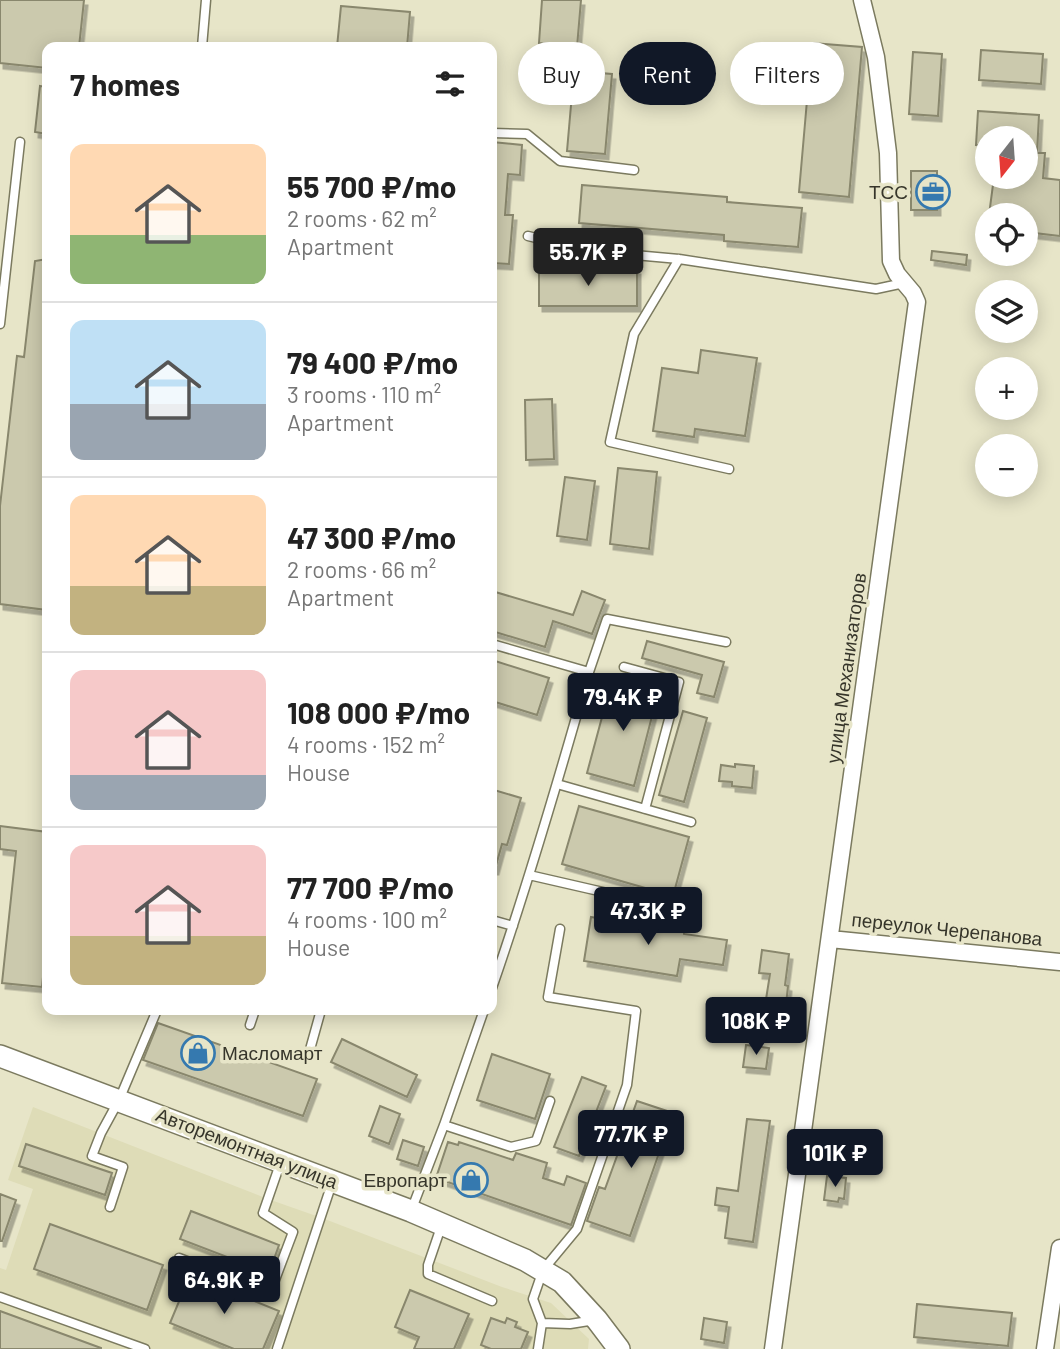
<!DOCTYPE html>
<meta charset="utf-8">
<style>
body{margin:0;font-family:Barlow,sans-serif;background:#f6f6f6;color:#222;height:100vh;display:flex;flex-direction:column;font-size:26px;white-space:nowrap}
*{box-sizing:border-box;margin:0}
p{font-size:23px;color:#767676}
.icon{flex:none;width:38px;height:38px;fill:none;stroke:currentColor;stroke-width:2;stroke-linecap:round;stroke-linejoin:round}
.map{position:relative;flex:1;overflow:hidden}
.panel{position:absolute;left:42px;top:42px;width:455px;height:973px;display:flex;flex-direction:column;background:#fff;border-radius:14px;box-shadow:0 4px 18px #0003}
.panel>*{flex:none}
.banner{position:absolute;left:518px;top:42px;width:436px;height:63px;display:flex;gap:14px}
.needle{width:46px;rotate:197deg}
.tools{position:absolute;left:975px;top:126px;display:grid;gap:14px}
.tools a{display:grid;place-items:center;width:63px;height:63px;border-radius:50%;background:#fff;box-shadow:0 4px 18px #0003;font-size:35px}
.price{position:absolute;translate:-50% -60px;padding:0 16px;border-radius:7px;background:#111827;color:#fff;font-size:23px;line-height:46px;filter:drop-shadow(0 2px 4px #0008)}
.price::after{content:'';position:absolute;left:50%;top:42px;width:21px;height:16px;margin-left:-10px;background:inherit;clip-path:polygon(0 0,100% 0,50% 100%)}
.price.active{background:#222;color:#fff}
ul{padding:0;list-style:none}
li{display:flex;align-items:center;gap:21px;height:175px;padding:0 28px}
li+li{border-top:2px solid #e0e0e0}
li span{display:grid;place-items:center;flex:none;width:196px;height:140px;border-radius:14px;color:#555}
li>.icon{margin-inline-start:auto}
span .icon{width:84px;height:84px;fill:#fffc;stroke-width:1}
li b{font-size:30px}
h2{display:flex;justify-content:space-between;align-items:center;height:84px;padding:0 28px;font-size:30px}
.chip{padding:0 24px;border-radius:32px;background:#fff;box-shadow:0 4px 18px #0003;font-size:24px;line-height:63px}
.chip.active{background:#111827;color:#fff}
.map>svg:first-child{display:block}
.built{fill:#dedcb7}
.building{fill:#cbc9ad;stroke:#89876d;stroke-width:2;filter:url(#shadow)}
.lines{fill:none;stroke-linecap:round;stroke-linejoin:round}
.lane-casing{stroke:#7b7a5f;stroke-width:11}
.street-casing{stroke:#7b7a5f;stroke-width:19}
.secondary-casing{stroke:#7b7a5f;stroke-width:24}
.lane{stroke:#fff;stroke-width:8}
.street{stroke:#fff;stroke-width:16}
.secondary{stroke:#fff;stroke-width:21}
.labels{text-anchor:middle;stroke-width:7;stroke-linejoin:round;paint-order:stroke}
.poi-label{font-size:19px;fill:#36352a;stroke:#e7e5c8;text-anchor:end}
.street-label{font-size:19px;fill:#36352a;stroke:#e7e5c8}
</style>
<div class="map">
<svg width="1060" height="1349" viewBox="0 0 1060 1349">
<defs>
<filter id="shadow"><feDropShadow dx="3.5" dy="5.5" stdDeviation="0" flood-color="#0004"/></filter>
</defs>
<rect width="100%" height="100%" fill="#e7e5c8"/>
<!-- built -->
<path class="built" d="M33,1107L268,1199L322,1218L502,1287L551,1303L589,1339L588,1349H0V1268L6,1270L33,1189L8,1180Z"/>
<!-- building -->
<path class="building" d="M0,0H84L79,47H47V68L0,63Z
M542,0H581L577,47L539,43Z
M341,6L410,12L407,47H337Z
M812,43L862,47L849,197L799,192Z
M981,50L1043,54L1041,84L979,80Z
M913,52L942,54L938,116L909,114Z
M574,71L612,74L605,154L567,151Z
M40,86L47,87V134L35,132Z
M978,111L1039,115L1037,153H1045L1043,178L1060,180V236L1026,232V215H989L994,177H1026L1027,148H1026V138H987V146L976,145Z
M492,142L522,145L520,175L508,174L505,215H513L509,264L492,263Z
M911,171H937V210H911Z
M582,185L727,197V202L802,208L798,247L724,241V235L579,223Z
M932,251L967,255L966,265L931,260Z
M47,259V610L0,604V506L17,356L24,357L35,261Z
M539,269H637V306H539Z
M701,350L757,358L745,436L695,429L694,437L653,431L662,368L698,373Z
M552,399L554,459L526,460L525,400Z
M618,468L657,472L649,549L610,544Z
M565,477L595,481L587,540L557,536Z
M492,591L573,615L582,591L605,600L592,634L553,621L545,647L492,631Z
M647,641L724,662L714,697L697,693L702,675L642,658Z
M492,660L549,678L537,715L492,701Z
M612,680L658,693L634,786L587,773Z
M683,711L707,718L684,802L659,795Z
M735,764L754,766L752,788L732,786V782L719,781L721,765L735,767Z
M494,790L521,798L507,845L502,844L495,869H492V800Z
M579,806L689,837L673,896L562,864Z
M0,826L47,832V937L42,987L2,983L16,851L0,849Z
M591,917L684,932V934L727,940L723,965L680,959L677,976L584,961Z
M762,950L789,954L785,985L788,986L783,1032L731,1022L735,1006L764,1012L770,974L759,973Z
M158,1023L317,1079L303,1116L143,1060Z
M342,1039L417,1075L407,1097L331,1062Z
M746,1045L769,1048L766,1069L743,1067Z
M492,1054L550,1074L535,1119L477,1100Z
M582,1077L606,1086L579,1156L554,1147Z
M637,1101L673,1113L630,1236L587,1221L599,1187L605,1189Z
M380,1106L400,1114L389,1144L369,1136Z
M747,1119L770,1121L753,1242L725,1238L729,1207L715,1205L717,1188L738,1191Z
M403,1140L424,1147L418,1166L397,1159Z
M448,1142L458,1145L459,1142L513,1160L516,1153L547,1163L543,1178L564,1185L567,1176L586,1183L571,1225L436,1178Z
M26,1144L112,1173L105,1195L19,1166Z
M827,1176L846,1178L844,1199L839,1198L838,1202L824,1200Z
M0,1194L16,1200L2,1241H0Z
M191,1211L279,1245L269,1273L180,1239Z
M50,1224L163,1265L147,1310L34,1269Z
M190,1275L279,1311L263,1349H234L170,1323Z
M410,1290L469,1314L454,1349H414L419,1337L395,1327Z
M917,1304L1012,1313L1008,1346L914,1337Z
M0,1311L101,1348V1349H0Z
M491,1318L505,1323L507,1318L517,1322L515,1327L528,1332L521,1349H491L481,1345Z
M704,1318L727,1322L724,1343L701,1339Z"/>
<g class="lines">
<!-- lane casing -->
<g class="lane-casing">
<path id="lane" d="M202,47L206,0
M492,133L527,134L560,161L634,170
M528,236L590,251L679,259L876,289L904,283
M679,259L634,334L610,442L729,469
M0,324L20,142
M492,644L589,672C559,778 528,884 492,988
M624,667L679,682L645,809
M589,672L607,619L726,642
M557,784L691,822
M529,875L664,906
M492,920L513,926
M250,1025L255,1010
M309,1053L321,1010
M444,1125L511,1147L536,1141L550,1101
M110,1207L123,1167L92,1156L101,1133L119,1100L157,1010
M411,1211L444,1125L484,1010
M441,1227L428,1265V1274L492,1301
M179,1258L270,1293L293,1232L263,1213L280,1164
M0,1297L145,1349
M542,1323L570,1324L595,1320
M277,1349L332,1183
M538,1349L542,1323L533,1299L543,1270L577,1229L627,1085L636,1011L548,997L560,929"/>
</g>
<!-- street casing -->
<g class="street-casing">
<path id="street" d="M830,939L1060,962
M773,1349L917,302L913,293L897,274L891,261L888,153L876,57L862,0
M1045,1349L1060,1248"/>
</g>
<!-- secondary casing -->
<g class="secondary-casing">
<path id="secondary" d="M0,1056L411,1211L525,1260L562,1282L597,1320L619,1349"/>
</g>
<!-- lane -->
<use href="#lane" class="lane"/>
<!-- street -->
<use href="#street" class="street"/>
<!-- secondary -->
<use href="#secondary" class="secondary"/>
</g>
<!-- icons -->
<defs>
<g id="office-ring" transform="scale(1.75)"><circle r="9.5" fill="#e7e5c8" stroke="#3579af" stroke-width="1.5"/><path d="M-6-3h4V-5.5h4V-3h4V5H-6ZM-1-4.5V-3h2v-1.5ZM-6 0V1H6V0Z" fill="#3579af"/></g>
<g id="shop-ring" transform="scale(1.75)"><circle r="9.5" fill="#e7e5c8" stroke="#3579af" stroke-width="1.5"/><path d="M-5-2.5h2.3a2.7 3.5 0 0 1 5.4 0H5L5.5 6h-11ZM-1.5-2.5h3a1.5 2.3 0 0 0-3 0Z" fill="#3579af"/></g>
</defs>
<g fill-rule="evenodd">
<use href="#office-ring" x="933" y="192"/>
<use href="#shop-ring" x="198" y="1053"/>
<use href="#shop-ring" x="471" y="1180"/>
</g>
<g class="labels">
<!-- poi labels -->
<g class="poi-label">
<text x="908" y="199">ТСС</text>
<text x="222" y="1060" text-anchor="start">Масломарт</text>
<text x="447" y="1187">Европарт</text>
</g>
<!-- street labels -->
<g class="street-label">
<text transform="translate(846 668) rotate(-82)" y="7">улица Механизаторов</text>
<text transform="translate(947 929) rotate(6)" y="7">переулок Черепанова</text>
<text transform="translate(247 1148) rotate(21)" y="7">Авторемонтная улица</text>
</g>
</g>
</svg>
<div class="tools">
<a><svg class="needle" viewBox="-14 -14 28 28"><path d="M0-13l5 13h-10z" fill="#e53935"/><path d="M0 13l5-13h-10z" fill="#767676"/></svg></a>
<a><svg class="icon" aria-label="locate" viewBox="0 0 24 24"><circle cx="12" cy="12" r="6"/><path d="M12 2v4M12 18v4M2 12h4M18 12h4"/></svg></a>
<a><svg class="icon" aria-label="layers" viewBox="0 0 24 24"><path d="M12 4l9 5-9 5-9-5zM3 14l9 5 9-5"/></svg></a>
<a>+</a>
<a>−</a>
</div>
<b class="price active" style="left:588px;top:288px">55.7K ₽</b>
<b class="price" style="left:623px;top:733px">79.4K ₽</b>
<b class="price" style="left:648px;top:947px">47.3K ₽</b>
<b class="price" style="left:756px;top:1057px">108K ₽</b>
<b class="price" style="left:631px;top:1170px">77.7K ₽</b>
<b class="price" style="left:835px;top:1189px">101K ₽</b>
<b class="price" style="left:224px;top:1316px">64.9K ₽</b>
<div class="banner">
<a class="chip">Buy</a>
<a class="chip active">Rent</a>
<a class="chip">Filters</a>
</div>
<section class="panel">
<h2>7 homes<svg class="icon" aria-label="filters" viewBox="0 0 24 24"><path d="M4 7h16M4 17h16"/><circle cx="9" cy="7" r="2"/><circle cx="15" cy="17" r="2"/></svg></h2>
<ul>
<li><span style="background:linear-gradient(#ffd9b3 65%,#8fb573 0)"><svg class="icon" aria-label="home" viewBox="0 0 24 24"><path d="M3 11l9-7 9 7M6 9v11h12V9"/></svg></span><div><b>55 700 ₽/mo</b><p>2 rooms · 62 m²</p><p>Apartment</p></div></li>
<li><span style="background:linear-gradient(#bfe0f5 60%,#9aa5b1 0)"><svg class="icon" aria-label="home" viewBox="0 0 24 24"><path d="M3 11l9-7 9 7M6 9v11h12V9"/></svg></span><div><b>79 400 ₽/mo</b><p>3 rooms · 110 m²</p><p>Apartment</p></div></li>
<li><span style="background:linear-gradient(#ffd9b3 65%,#c2b280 0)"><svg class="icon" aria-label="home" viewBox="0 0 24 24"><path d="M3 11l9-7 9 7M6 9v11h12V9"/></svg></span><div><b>47 300 ₽/mo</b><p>2 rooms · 66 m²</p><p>Apartment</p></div></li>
<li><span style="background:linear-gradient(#f6c9c9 75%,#9aa5b1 0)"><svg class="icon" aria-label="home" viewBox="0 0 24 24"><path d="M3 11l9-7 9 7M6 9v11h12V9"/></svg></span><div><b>108 000 ₽/mo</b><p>4 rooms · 152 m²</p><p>House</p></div></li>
<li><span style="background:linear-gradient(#f6c9c9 65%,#c2b280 0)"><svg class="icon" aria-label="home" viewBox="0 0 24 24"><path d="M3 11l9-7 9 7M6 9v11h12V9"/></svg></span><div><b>77 700 ₽/mo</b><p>4 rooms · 100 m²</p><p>House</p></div></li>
</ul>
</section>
</div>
